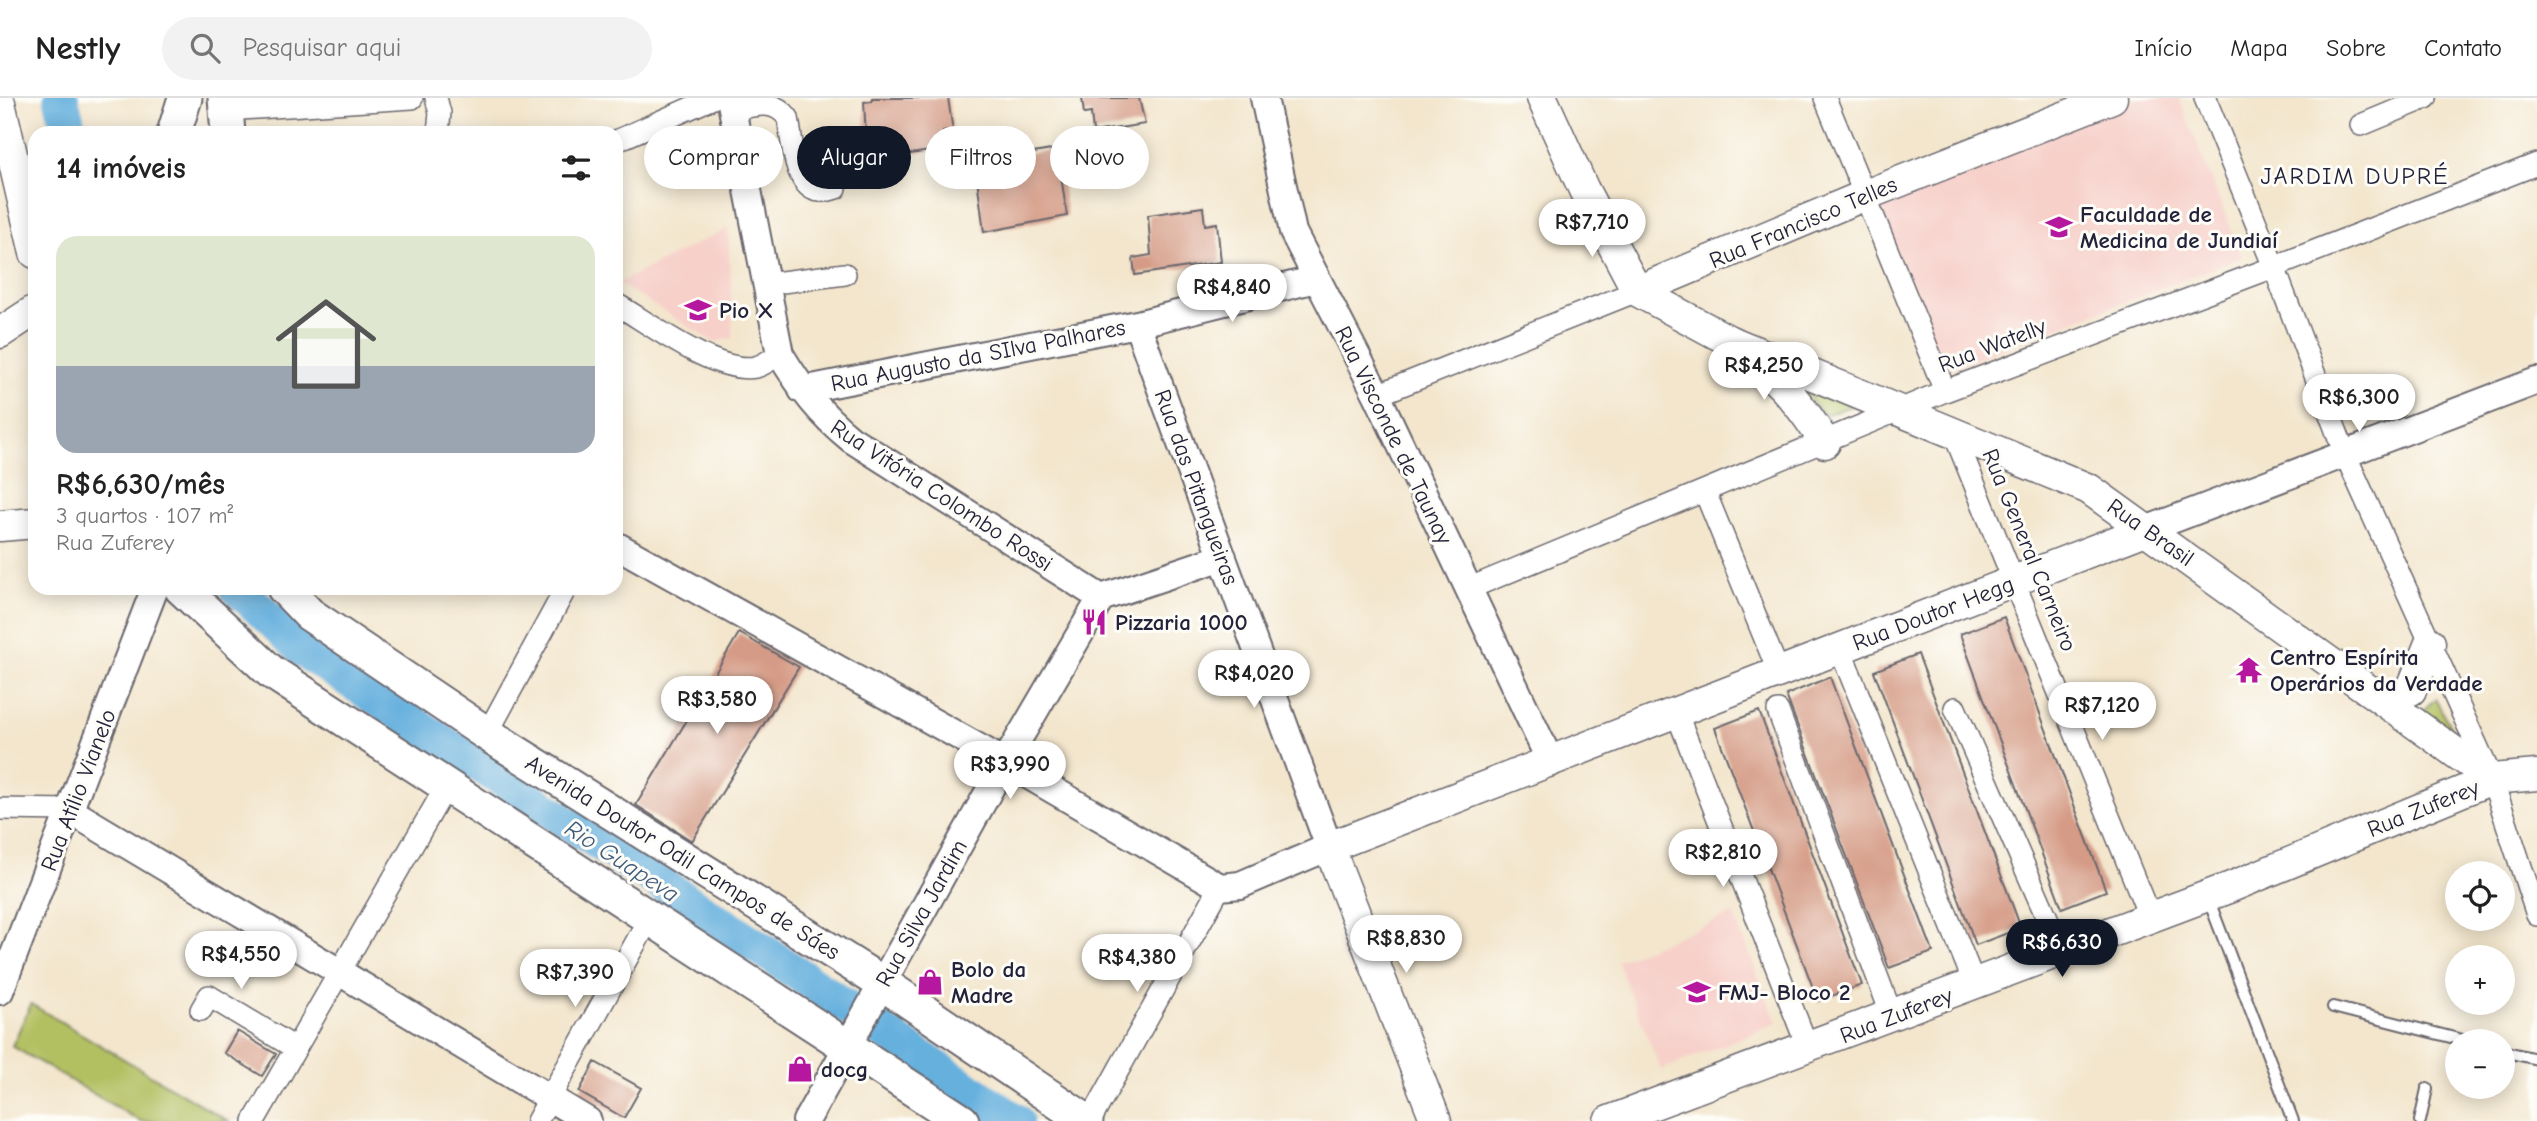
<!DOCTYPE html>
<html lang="pt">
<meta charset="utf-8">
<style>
body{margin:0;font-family:"Comic Neue",sans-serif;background:#f2f2f2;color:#222;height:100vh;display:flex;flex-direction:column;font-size:26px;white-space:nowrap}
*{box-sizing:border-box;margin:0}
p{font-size:23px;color:#767676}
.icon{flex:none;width:38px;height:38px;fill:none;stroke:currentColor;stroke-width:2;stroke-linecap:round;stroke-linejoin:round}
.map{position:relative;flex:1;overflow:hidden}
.sheet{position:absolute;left:28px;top:28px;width:595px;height:469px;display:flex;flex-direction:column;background:#fff;border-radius:21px;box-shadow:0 4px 18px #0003}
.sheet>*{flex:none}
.banner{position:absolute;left:644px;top:28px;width:665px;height:63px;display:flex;gap:14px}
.tools{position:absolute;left:2445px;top:763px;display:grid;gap:14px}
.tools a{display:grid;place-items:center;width:70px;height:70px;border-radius:50%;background:#fff;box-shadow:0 4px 18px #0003;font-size:35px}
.price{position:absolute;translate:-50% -60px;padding:0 16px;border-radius:24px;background:#fff;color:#222;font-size:23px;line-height:46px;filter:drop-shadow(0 2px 4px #0008)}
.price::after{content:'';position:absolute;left:50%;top:42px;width:21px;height:16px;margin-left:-10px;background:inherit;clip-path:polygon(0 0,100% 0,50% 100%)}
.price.current{background:#111827;color:#fff}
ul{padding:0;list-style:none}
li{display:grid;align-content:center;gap:14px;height:371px;padding:0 28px}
li span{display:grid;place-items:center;height:217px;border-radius:21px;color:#555}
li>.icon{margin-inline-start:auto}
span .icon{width:126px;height:126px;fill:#fffc;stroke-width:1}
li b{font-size:30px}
h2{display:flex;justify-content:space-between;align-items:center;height:84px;padding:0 28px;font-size:30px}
.chip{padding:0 24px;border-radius:32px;background:#fff;box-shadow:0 4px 18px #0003;font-size:24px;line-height:63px}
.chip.current{background:#111827;color:#fff}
header{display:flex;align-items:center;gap:42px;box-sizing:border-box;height:98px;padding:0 35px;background:#fff;border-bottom:2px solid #e0e0e0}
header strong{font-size:33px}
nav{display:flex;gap:38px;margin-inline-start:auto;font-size:24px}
.search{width:490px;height:63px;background:#f2f2f2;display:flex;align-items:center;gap:18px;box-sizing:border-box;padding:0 24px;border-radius:38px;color:#767676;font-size:26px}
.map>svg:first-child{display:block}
.built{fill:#f7d0ca}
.green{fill:#b3c062;stroke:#6a714e;stroke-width:2}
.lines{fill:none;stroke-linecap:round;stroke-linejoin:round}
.river{stroke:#66b0de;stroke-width:35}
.building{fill:#d59b86}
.service-casing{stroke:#6b676e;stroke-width:14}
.minor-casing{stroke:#6b676e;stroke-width:24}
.tertiary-casing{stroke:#6b676e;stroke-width:30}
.secondary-casing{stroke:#6b676e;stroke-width:33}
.primary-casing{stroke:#6b676e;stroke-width:37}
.service{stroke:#fff;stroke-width:10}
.minor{stroke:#fff;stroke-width:21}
.tertiary{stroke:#fff;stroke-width:26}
.secondary{stroke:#fff;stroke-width:30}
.primary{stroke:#fff;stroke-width:33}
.labels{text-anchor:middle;stroke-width:6;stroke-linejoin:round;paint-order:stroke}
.poi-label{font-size:23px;font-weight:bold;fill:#22223b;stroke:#fdfcf7;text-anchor:start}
.street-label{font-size:23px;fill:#22223b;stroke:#fdfcf7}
.neighbourhood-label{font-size:24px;letter-spacing:2px;fill:#22223b;stroke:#fdfcf7}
.water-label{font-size:24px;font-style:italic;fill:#3d5b7c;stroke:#fdfcf7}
</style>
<header>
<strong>Nestly</strong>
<div class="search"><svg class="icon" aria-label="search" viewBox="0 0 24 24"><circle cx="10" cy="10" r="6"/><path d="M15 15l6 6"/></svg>Pesquisar aqui</div>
<nav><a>Início</a><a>Mapa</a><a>Sobre</a><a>Contato</a></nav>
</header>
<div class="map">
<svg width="2537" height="1023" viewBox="0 0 2537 1023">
<rect width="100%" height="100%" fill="#fdfcf7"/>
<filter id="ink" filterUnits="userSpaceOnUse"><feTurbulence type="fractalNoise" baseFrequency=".0143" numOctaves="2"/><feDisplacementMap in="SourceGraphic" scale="14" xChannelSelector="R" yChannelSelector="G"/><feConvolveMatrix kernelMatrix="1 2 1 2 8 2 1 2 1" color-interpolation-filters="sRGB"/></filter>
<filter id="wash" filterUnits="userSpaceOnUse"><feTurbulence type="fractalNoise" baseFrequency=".00686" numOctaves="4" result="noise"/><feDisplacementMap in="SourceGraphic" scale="28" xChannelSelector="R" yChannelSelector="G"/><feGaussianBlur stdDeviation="1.57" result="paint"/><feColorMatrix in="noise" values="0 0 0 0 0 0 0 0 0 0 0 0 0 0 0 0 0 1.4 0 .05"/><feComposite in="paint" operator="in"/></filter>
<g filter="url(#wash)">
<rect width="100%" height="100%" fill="#f3e6cd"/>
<!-- built -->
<path class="built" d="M2139,0H2179L2242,159L1944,273L1877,100Z
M728,130L733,240L714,244L618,185Z
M1733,816L1777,925L1661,972L1617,863Z"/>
<!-- green -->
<path class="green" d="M1780,271L1864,304L1825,317Z
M2435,601L2460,646L2420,615Z
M31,906L228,1023H140L12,948Z"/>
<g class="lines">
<!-- river -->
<path class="river" d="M61,0L70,35
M237,490L304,553L743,839L1016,1023"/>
</g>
<g id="blocks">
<!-- building -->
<path class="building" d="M872,0H948L953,33L943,34L944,51L877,61L875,36L866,38L864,4L872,3Z
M1082,0H1139L1145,26L1093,34L1091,15L1084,16Z
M1057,51L1067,118L984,134L975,65Z
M1203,109L1205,127L1217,125L1221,164L1135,177L1133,160L1151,157L1148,117Z
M2004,519L2106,793L2062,810L1960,536Z
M739,535L799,569L692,743L636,707Z
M1918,556L2021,830L1976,847L1874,573Z
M1830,579L1933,854L1889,870L1786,597Z
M1759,613L1862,887L1818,903L1715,630Z
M237,933L276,956L262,978L224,955Z
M595,964L641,990L624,1020L579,994Z"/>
</g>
</g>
<g filter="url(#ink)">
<use href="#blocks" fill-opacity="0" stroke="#6b676e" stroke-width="2"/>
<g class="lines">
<!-- service casing -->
<g class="service-casing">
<path id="service" d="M2208,800L2293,1023
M2333,909L2466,943
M2502,953L2537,961
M2420,1023L2427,991"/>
</g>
<!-- minor casing -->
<g class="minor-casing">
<path id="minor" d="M436,0L440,15L438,35
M1825,0L1945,293
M2205,0L2274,169L2345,356L2492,681L2537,817
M226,12L412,0
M732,12C753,8 774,0 788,20C792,40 794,91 820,93C824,94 832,91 836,90
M2361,27L2426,0
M616,43L713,0
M766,186L845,176
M616,206C649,225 717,277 756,269C764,267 773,260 780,256
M1377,297L1637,193
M1955,338L2150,820
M1705,394L1779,575
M1470,490L1945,293L2274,169L2537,66
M1840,551L1975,887
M1955,610L2062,854
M1778,613L1892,918
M1677,616L1808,950
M487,636L566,490
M0,711L69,712
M201,912L209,898L295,950
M254,1023L447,687
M537,1023L650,819
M1090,1023L1220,789"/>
</g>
<!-- tertiary casing -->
<g class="tertiary-casing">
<path id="tertiary" d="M730,0L780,256C802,292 819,315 851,341L1101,500
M1264,0L1293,134L1377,297L1551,665
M802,292L1137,226L1316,181
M2148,431L2537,283
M616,447L1005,664L1220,789L1240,787L1329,749L1137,226
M1101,500L1223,459
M69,712L588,1023
M0,893L155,490
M806,1023L1005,664L1101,500"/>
</g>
<!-- secondary casing -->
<g class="secondary-casing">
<path id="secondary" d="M1542,0L1584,92L1637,193L1728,242L2089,391L2492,681
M0,5L35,155
M1637,193L1863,98L2112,0
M0,235L35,212
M1753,262C1784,286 1804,311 1825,345
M0,428L35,425
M2371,593L2394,600L2411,592L2430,545
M1436,1023L1329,749L2148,431
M1609,1023L2231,789L2492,681L2537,677"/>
</g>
<!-- primary casing -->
<g class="primary-casing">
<path id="primary" d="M225,0L228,35
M174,35L185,0
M181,490L270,573L962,1023
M284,490L309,516L487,636L882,885L1086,1023"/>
</g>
<!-- service -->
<use href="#service" class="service"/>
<!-- minor -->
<use href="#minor" class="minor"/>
<!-- tertiary -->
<use href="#tertiary" class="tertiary"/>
<!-- secondary -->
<use href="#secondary" class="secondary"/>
<!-- primary -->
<use href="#primary" class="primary"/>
</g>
</g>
<!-- icons -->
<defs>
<g id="university-bare" transform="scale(2.1)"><path d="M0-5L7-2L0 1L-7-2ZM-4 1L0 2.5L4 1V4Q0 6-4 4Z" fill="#b5179e" stroke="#fdfcf7" stroke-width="2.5" paint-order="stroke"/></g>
<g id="school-bare" transform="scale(2.1)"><path d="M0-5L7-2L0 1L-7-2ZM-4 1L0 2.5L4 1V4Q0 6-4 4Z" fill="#b5179e" stroke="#fdfcf7" stroke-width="2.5" paint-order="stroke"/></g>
<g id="restaurant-bare" transform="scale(2.1)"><path d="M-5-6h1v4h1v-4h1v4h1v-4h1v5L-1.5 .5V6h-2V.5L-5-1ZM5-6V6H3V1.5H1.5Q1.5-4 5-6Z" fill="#b5179e" stroke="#fdfcf7" stroke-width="2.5" paint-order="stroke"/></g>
<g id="temple-bare" transform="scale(2.1)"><path d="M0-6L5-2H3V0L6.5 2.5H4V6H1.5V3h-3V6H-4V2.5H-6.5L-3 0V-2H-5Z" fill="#b5179e" stroke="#fdfcf7" stroke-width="2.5" paint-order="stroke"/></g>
<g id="shop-bare" transform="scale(2.1)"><path d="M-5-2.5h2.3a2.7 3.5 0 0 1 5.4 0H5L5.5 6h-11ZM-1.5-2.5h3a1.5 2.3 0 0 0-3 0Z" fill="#b5179e" stroke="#fdfcf7" stroke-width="2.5" paint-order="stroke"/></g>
</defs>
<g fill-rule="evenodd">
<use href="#university-bare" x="2059" y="129"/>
<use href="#school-bare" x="698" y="212"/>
<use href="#restaurant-bare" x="1094" y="524"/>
<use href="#temple-bare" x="2249" y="572"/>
<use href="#shop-bare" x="930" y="884"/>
<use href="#university-bare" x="1697" y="894"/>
<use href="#shop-bare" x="800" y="971"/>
</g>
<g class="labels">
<!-- poi labels -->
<g class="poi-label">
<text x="2080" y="124">Faculdade de<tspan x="2080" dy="26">Medicina de Jundiaí</tspan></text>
<text x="719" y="220">Pio X</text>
<text x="1115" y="532">Pizzaria 1000</text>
<text x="2270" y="567">Centro Espírita<tspan x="2270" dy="26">Operários da Verdade</tspan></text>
<text x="951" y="879">Bolo da<tspan x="951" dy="26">Madre</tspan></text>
<text x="1718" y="902">FMJ- Bloco 2</text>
<text x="821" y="979">docg</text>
</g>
<!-- street labels -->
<g class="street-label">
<text transform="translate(1803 124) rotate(-23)" y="8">Rua Francisco Telles</text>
<text transform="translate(1992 247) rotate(-21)" y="8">Rua Watelly</text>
<text transform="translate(978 257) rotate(-11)" y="8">Rua Augusto da SIlva Palhares</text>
<text transform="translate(1394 337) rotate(64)" y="8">Rua Visconde de Taunay</text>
<text transform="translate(1197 389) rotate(70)" y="8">Rua das Pitangueiras</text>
<text transform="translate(942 397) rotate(33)" y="8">Rua Vitória Colombo Rossi</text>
<text transform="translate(2151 434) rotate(35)" y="8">Rua Brasil</text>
<text transform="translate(2030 452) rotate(68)" y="8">Rua General Carneiro</text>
<text transform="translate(1933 515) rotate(-21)" y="8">Rua Doutor Hegg</text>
<text transform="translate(78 692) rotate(-69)" y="8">Rua Atílio Vianelo</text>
<text transform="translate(2423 710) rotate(-22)" y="8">Rua Zuferey</text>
<text transform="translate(683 759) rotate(32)" y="8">Avenida Doutor Odil Campos de Sáes</text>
<text transform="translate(921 815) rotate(-61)" y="8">Rua Silva Jardim</text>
<text transform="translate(1896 917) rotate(-21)" y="8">Rua Zuferey</text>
</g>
<!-- neighbourhood labels -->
<g class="neighbourhood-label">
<text x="2355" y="86">JARDIM DUPRÉ</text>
</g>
<!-- water labels -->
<g class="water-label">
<text transform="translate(622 763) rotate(33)" y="8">Rio Guapeva</text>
</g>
</g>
</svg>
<div class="tools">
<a><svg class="icon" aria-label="locate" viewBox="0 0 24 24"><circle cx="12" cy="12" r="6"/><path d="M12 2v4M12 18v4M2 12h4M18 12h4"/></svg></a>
<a>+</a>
<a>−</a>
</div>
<b class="price" style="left:1592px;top:161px">R$7,710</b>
<b class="price" style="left:1232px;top:226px">R$4,840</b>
<b class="price" style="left:1764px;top:304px">R$4,250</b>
<b class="price" style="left:2359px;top:336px">R$6,300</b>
<b class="price" style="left:1254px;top:612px">R$4,020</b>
<b class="price" style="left:717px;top:638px">R$3,580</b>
<b class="price" style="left:2102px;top:644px">R$7,120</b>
<b class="price" style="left:1010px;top:703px">R$3,990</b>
<b class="price" style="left:1723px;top:791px">R$2,810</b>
<b class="price" style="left:1406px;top:877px">R$8,830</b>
<b class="price current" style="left:2062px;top:881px">R$6,630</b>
<b class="price" style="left:241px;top:893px">R$4,550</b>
<b class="price" style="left:1137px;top:896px">R$4,380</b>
<b class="price" style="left:575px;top:911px">R$7,390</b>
<div class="banner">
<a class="chip">Comprar</a>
<a class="chip current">Alugar</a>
<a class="chip">Filtros</a>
<a class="chip">Novo</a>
</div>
<section class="sheet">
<h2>14 imóveis<svg class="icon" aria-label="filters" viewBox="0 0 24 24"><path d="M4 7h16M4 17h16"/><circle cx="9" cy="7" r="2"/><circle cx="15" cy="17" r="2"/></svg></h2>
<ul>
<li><span style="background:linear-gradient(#dfe7d0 60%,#9aa5b1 0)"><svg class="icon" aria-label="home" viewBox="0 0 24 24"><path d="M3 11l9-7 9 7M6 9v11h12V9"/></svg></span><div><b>R$6,630/mês</b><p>3 quartos · 107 m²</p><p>Rua Zuferey</p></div></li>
</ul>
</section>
</div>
